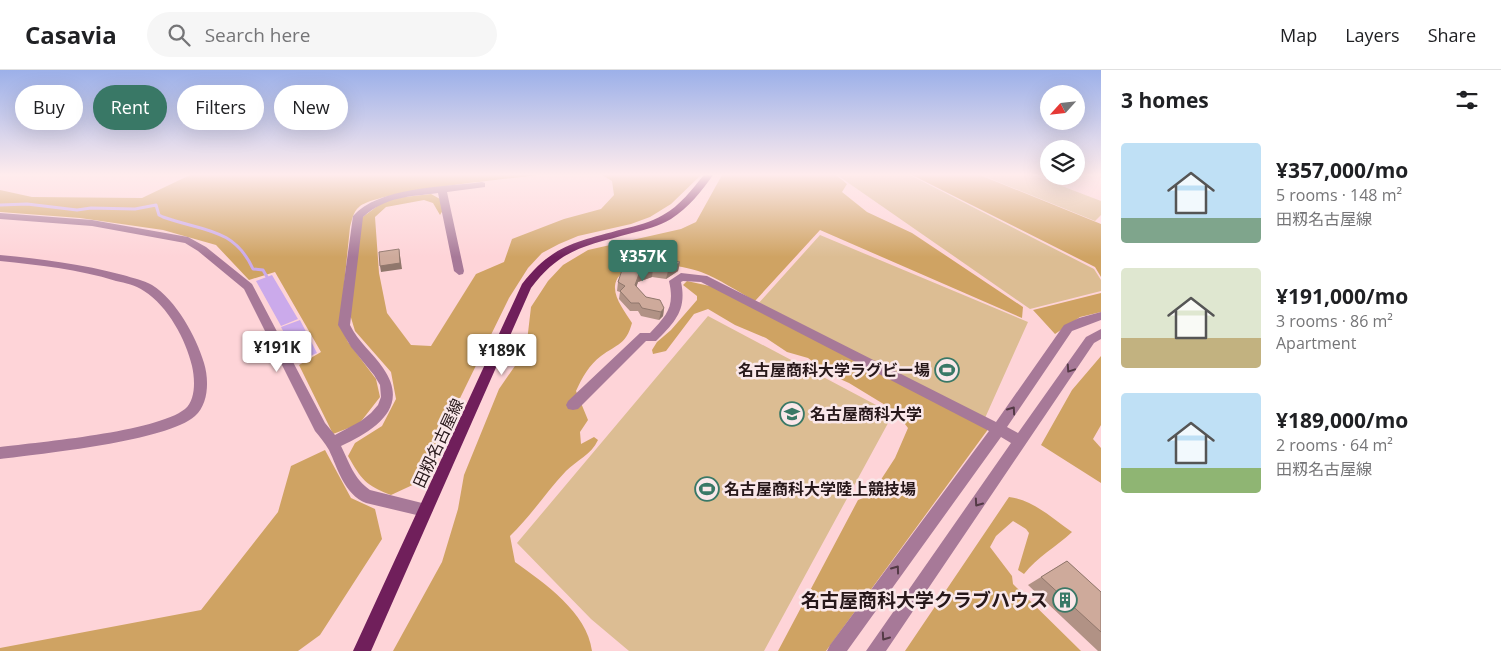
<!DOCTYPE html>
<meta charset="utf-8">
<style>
body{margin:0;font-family:"Open Sans","Noto Sans JP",sans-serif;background:#f6f6f6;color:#202124;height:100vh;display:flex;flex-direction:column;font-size:19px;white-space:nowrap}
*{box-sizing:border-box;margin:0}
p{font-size:16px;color:#757577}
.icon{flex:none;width:28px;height:28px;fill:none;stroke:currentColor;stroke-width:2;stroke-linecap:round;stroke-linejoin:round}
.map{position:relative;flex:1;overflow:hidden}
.side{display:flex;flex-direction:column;background:#fff;width:400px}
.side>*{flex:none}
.top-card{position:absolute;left:15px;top:15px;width:475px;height:45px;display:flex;gap:10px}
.needle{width:32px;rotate:243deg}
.buttons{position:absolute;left:1040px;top:15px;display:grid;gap:10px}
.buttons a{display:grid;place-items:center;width:45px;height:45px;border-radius:50%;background:#fff;box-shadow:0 5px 20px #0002;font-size:25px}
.price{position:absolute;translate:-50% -42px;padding:0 11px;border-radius:5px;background:#fff;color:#222;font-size:16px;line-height:32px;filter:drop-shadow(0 1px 2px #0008)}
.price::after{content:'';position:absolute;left:50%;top:30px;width:15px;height:11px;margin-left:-8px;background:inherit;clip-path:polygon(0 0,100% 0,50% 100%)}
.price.active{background:#397866;color:#fff}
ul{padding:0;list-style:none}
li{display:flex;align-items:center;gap:15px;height:125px;padding:0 20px}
li span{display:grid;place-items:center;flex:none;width:140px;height:100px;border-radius:5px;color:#555}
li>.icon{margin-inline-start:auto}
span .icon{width:60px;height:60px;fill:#fffc;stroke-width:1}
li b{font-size:21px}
h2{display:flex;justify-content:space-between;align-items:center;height:60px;padding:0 20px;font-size:21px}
.chip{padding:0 18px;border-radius:22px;background:#fff;box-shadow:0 5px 20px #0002;font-size:18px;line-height:45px}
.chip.active{background:#397866;color:#fff}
header{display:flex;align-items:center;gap:30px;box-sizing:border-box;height:70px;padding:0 25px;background:#fff;border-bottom:1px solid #e0e0e0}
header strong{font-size:24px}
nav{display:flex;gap:28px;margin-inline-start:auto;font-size:18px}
.search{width:350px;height:45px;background:#f6f6f6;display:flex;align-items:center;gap:12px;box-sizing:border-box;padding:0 18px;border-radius:28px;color:#757577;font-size:19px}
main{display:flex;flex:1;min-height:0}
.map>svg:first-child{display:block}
.green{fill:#dcbd93}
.forest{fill:#cfa363}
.water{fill:#cbaaeb}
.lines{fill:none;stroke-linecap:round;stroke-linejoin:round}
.stream{stroke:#cbaaeb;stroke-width:3}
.minor{fill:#a77998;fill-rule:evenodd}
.major{fill:#701f5b;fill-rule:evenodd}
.wall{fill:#b19285}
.shaded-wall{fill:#90776c}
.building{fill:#ceaa9b;stroke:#90776c}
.oneway{stroke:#543a46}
.labels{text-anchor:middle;stroke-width:5;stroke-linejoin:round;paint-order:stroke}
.poi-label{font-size:16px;font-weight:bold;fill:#27181a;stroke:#fae8ea;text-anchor:start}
.street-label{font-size:16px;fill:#27181a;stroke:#fae8ea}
.near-poi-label{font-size:19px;font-weight:bold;fill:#27181a;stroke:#fae8ea;text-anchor:end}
</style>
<header>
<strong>Casavia</strong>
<div class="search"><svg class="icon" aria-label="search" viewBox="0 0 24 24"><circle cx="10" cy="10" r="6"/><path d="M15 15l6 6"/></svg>Search here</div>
<nav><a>Map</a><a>Layers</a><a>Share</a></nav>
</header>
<main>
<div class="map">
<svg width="1101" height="581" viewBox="0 0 1101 581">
<rect width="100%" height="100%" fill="#fed4d8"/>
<!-- green -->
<path class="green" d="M837,105H910L1094,199L1101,210V221L1030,239Z
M981,105H1033L1101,131V145L1095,151Z
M820,165L1028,252L985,348L757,235Z
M708,246L893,344L764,581H629L591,549L517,473Z"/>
<!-- forest -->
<path class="forest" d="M190,105H539C508,109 377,121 359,137C353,142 352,150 350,157L340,255L348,272L376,309L380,327L359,354L333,364L299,295L321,282L275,202L249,210L216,175L163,160L80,148L0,142V120L32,127L142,128Z
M602,105H701L671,134L650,147L631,154L578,166L559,174L542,183L528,198L509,228L419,412L391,425C365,415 362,410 348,386L355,373L382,356L396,329L391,302L355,261L349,241L360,149L387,129L431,124L440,129L443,140L440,145L433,133L424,130L386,137L375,147L379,203L387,243L411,275L431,276L476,204L504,192L512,169L564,149L601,139L614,125L612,111Z
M722,105H836L847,114L842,122L867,142L912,163L1023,237L1022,248L820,160L755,231C737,221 719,209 701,202C682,194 618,186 615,216C614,229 626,243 632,253C626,275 617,274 601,286C589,295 582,308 576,321L588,350L580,362L581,374L594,367L598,370C591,385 577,390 566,401C546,422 531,446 510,466L515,492C544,513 587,542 592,581H393L442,492L458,439L464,405L499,319L526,280L531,237L548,211L563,195L588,180L681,159L696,152Z
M912,105H980L1101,154V207L1095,197Z
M687,211L714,217L989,358L826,581H778L858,430L871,425L895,388L908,358L895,341L849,313L831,305L808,288L787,282L766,268L735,255L708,239L694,244L666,281L653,284L652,280L657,272L671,260L697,230V226L683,215Z
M1101,223V242L1080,247L1055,264L1033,240Z
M1101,286V355L1093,369L1101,378V413L1041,375L1072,320Z
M325,380L351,428L375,439L382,469L320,565L298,581H0V578L201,540L278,442L291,396Z
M1009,427C1033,430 1052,448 1072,462C1056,477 1037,487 1024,504L1018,500L1029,463L1026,459L1013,451L996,466L990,477L1012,506L1013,514L1081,581H905Z"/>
<!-- water -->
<path class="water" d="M272,205L298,249L281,256L256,211Z
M300,250L317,283L299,291L281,257Z"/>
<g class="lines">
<!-- stream -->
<path class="stream" d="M0,135L27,134L77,140L91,138L135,139L156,135L159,145L163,147C201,161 234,157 253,199L263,200L267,207"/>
<!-- minor -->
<path class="minor" d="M482,112L485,113V117L447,122L464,201L463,204L459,205L454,201L438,123C408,127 387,126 363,147L350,255C358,272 373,283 383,298C411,338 374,360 341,376C349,392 354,409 370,420L430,435L433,440L430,445L425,447L366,433C344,424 338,399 329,380C325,373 320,367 315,361L244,219L198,181L185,173L92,156L0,149V143L92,150L188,167L206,177L252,214L325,353L335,365L361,351L371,343L378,335L381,327L380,315L374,305L351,277L338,255L353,146C378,117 445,117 482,112Z
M0,185C42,189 82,194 123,205C133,208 143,210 152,215C176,230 196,266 204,293C209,309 209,334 195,346C168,371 40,384 0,389V377C40,372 156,362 185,339C196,330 195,309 192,296C186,270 168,236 144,221C136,215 125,213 116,211C78,199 39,195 0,191Z
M681,203L707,206L996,352L1064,255L1079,248L1101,242V250L1072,261L1007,357L1018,363L1086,267L1101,259V269L1094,273L886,581H866L1011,373L1001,367L847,581H827L830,575L989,361L701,212L683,211L681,212C687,240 675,252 656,271H646L578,339L573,340L568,339L566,335L568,331L640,263H650C667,245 675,237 669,211Z"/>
<!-- major -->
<path class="major" d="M704,105H713C702,121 688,138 671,149C659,156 645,160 632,163C586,176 561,178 531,218L371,581H353L522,214C553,174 577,172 623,159C637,156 651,152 663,145C680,136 692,119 704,105Z"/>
</g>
<!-- wall -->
<path class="wall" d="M653,192H680L678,201L666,209L652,207L638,212L636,217L646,227L664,238L663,246L659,250L641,246L638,241H630L619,229L620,222L617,221L618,212L629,200L630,194Z
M1067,491L1101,522V581H1098L1028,515Z"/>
<!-- shaded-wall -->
<path class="shaded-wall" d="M399,179L402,199L381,202L380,196Z
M680,192L678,201L666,209L668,201Z
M653,199L652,207L638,212L634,224L635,215L639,204Z
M664,238L663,246L659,250L661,242Z"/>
<!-- building -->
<path class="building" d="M399,179L400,193L380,196L379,182Z
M657,188L680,192L668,201L653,199L639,204L635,215L646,227L660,230L664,238L661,242L642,238L639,233H631L620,221L625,216L618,212L622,200H629L630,194L646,189L653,192Z
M1067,491L1101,522V562L1041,507Z"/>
<!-- one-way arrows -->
<defs><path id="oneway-chevron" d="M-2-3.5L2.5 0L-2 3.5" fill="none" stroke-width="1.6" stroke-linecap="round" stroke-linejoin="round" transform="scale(1.25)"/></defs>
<g class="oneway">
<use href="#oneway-chevron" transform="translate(1070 299) rotate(124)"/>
<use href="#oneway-chevron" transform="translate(1012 340) rotate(-55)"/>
<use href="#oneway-chevron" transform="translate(978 433) rotate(125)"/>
<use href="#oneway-chevron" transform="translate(896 499) rotate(-54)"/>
<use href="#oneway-chevron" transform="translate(885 567) rotate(125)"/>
</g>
<!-- sky -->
<linearGradient id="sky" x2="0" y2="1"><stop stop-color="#9cb0e9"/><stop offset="0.56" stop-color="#ffeced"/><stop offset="1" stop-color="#ffeced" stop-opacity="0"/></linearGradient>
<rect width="1101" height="187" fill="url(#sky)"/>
<!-- icons -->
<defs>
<g id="stadium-ring" transform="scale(1.25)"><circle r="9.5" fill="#fae8ea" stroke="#397866" stroke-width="1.5"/><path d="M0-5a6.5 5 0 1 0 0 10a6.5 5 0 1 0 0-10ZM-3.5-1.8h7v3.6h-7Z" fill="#397866"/></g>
<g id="university-ring" transform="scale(1.25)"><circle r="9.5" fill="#fae8ea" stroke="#397866" stroke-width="1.5"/><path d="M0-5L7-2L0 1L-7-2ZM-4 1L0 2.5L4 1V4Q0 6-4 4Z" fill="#397866"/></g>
<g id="building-ring" transform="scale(1.25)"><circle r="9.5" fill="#fae8ea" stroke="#397866" stroke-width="1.5"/><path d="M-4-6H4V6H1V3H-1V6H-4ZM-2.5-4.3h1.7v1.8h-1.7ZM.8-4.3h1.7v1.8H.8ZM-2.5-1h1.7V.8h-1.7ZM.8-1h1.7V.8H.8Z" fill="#397866"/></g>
</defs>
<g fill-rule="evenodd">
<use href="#stadium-ring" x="947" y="300"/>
<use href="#university-ring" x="792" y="344"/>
<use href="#stadium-ring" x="707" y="419"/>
<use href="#building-ring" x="1065" y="530"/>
</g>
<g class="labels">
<!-- poi labels -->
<g class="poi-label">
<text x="930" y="306" text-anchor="end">名古屋商科大学ラグビー場</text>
<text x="810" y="350">名古屋商科大学</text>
<text x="724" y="425">名古屋商科大学陸上競技場</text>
</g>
<!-- street labels -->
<g class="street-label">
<text transform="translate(438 373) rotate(-65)" y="6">田籾名古屋線</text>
</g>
<!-- near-poi labels -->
<g class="near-poi-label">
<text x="1048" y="537">名古屋商科大学クラブハウス</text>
</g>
</g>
</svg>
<div class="buttons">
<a><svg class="needle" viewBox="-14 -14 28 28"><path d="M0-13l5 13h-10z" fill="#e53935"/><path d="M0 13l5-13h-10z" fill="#757577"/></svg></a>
<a><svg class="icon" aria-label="layers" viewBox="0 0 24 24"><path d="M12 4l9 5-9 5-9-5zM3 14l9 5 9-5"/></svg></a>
</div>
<b class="price active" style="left:643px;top:212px">¥357K</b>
<b class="price" style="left:277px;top:303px">¥191K</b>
<b class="price" style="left:502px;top:306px">¥189K</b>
<div class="top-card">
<a class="chip">Buy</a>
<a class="chip active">Rent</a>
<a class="chip">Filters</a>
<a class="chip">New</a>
</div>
</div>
<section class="side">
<h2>3 homes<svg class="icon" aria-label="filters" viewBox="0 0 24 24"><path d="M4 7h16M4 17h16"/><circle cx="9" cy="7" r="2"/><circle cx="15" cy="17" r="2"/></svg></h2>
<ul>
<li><span style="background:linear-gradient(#bfe0f5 75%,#7fa58c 0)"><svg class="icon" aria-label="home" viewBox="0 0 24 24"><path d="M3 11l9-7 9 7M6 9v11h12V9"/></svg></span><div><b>¥357,000/mo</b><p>5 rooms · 148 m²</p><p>田籾名古屋線</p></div></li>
<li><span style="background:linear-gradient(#dfe7d0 70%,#c2b280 0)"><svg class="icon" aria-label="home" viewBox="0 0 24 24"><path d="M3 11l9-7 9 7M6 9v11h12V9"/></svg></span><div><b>¥191,000/mo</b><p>3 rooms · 86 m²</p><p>Apartment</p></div></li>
<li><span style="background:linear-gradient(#bfe0f5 75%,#8fb573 0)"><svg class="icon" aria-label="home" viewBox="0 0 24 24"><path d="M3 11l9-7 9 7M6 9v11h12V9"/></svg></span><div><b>¥189,000/mo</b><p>2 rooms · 64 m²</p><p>田籾名古屋線</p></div></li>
</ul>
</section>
</main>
